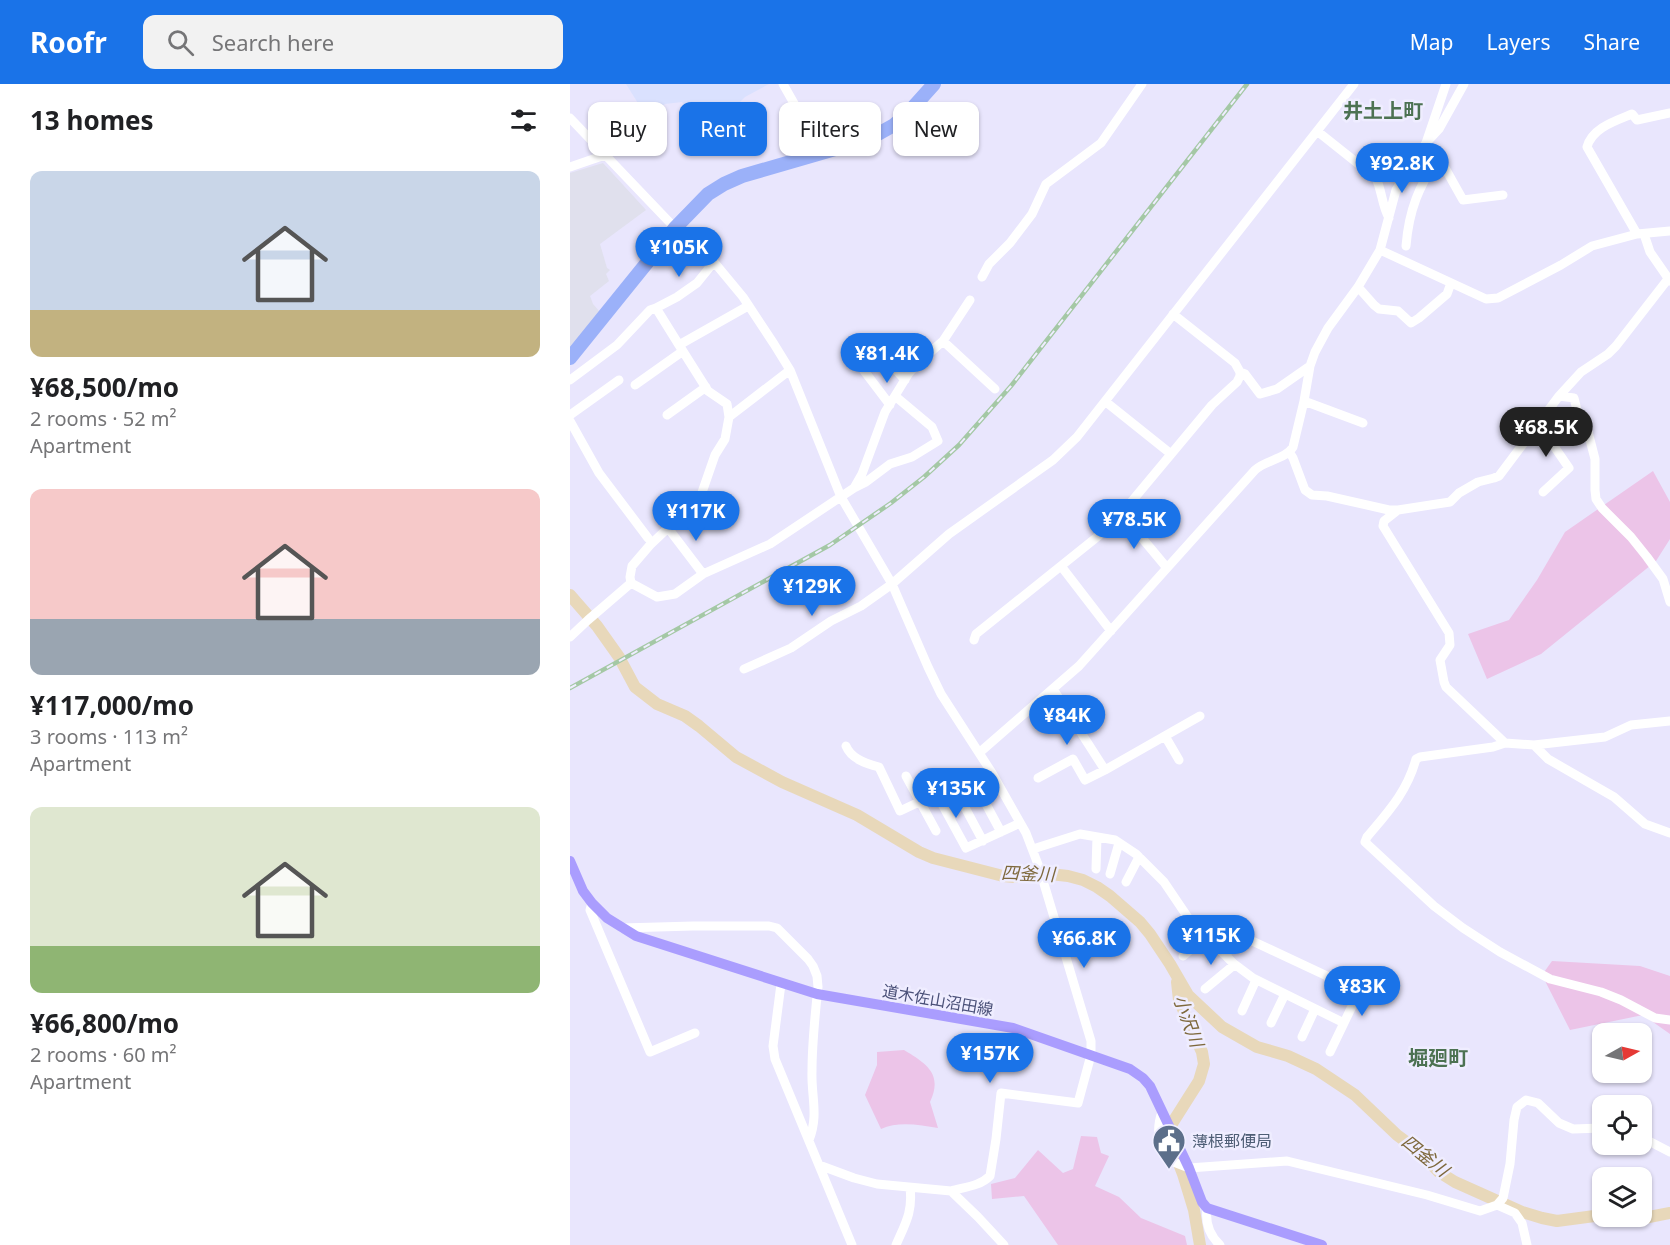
<!DOCTYPE html>
<meta charset="utf-8">
<style>
body{margin:0;font-family:"Noto Sans","Noto Sans JP",sans-serif;background:#f2f2f2;color:#202124;height:100vh;display:flex;flex-direction:column;font-size:22px;white-space:nowrap}
*{box-sizing:border-box;margin:0}
p{font-size:20px;color:#757577}
.icon{flex:none;width:33px;height:33px;fill:none;stroke:currentColor;stroke-width:2;stroke-linecap:round;stroke-linejoin:round}
.map{position:relative;flex:1;overflow:hidden}
.details{display:flex;flex-direction:column;background:#fff;width:570px}
.details>*{flex:none}
.top-card{position:absolute;left:18px;top:18px;width:570px;height:54px;display:flex;gap:12px}
.needle{width:39px;rotate:82deg}
.controls{position:absolute;left:1022px;top:939px;display:grid;gap:12px}
.controls a{display:grid;place-items:center;width:60px;height:60px;border-radius:12px;background:#fff;box-shadow:0 2px 4px #0004;font-size:30px}
.price{position:absolute;translate:-50% -51px;padding:0 14px;border-radius:21px;background:#1a73e8;color:#fff;font-size:20px;line-height:39px;filter:drop-shadow(0 2px 3px #0008)}
.price::after{content:'';position:absolute;left:50%;top:36px;width:18px;height:14px;margin-left:-9px;background:inherit;clip-path:polygon(0 0,100% 0,50% 100%)}
.price.current{background:#222;color:#fff}
ul{padding:0;list-style:none}
li{display:grid;align-content:center;gap:12px;height:318px;padding:0 30px}
li span{display:grid;place-items:center;height:186px;border-radius:12px;color:#555}
li>.icon{margin-inline-start:auto}
span .icon{width:108px;height:108px;fill:#fffc;stroke-width:1}
li b{font-size:26px}
h2{display:flex;justify-content:space-between;align-items:center;height:72px;padding:0 30px;font-size:26px}
.tag{padding:0 21px;border-radius:12px;background:#fff;box-shadow:0 2px 4px #0004;font-size:21px;line-height:54px}
.tag.current{background:#1a73e8;color:#fff}
header{display:flex;align-items:center;gap:36px;box-sizing:border-box;height:84px;padding:0 30px;background:#1a73e8;color:#fff}
header strong{font-size:28px}
nav{display:flex;gap:33px;margin-inline-start:auto;font-size:21px}
.search{width:420px;height:54px;background:#f2f2f2;display:flex;align-items:center;gap:15px;box-sizing:border-box;padding:0 21px;border-radius:12px;color:#757577;font-size:22px}
main{display:flex;flex:1;min-height:0}
.map>svg:first-child{display:block}
.commercial{fill:#dae1fe}
.industrial{fill:#e0e0ed}
.green{fill:#ecc4e8}
.lines{fill:none;stroke-linecap:round;stroke-linejoin:round}
.river{stroke:#e8d8ba;stroke-width:12}
.minor{stroke:#fff;stroke-width:9}
.major{stroke:#aa9dfe;stroke-width:10}
.highway{stroke:#9bb1f9;stroke-width:14}
.rail-casing{stroke:#a4c8a5;stroke-width:4.5}
.rail{stroke:#efedff;stroke-width:2;stroke-dasharray:7;stroke-linecap:butt}
.labels{text-anchor:middle;stroke-width:5;stroke-linejoin:round;paint-order:stroke}
.street-label{font-size:16px;fill:#4a5078;stroke:#efedff}
.service-label{font-size:16px;fill:#4e5e75;stroke:#efedff;text-anchor:start}
.water-label{font-size:18px;font-style:italic;fill:#7e683c;stroke:#efedff}
.quarter-label{font-size:20px;font-weight:bold;fill:#4c7252;stroke:#efedff}
</style>
<header>
<strong>Roofr</strong>
<div class="search"><svg class="icon" aria-label="search" viewBox="0 0 24 24"><circle cx="10" cy="10" r="6"/><path d="M15 15l6 6"/></svg>Search here</div>
<nav><a>Map</a><a>Layers</a><a>Share</a></nav>
</header>
<main>
<section class="details">
<h2>13 homes<svg class="icon" aria-label="filters" viewBox="0 0 24 24"><path d="M4 7h16M4 17h16"/><circle cx="9" cy="7" r="2"/><circle cx="15" cy="17" r="2"/></svg></h2>
<ul>
<li><span style="background:linear-gradient(#c9d6e8 75%,#c2b280 0)"><svg class="icon" aria-label="home" viewBox="0 0 24 24"><path d="M3 11l9-7 9 7M6 9v11h12V9"/></svg></span><div><b>¥68,500/mo</b><p>2 rooms · 52 m²</p><p>Apartment</p></div></li>
<li><span style="background:linear-gradient(#f6c9c9 70%,#9aa5b1 0)"><svg class="icon" aria-label="home" viewBox="0 0 24 24"><path d="M3 11l9-7 9 7M6 9v11h12V9"/></svg></span><div><b>¥117,000/mo</b><p>3 rooms · 113 m²</p><p>Apartment</p></div></li>
<li><span style="background:linear-gradient(#dfe7d0 75%,#8fb573 0)"><svg class="icon" aria-label="home" viewBox="0 0 24 24"><path d="M3 11l9-7 9 7M6 9v11h12V9"/></svg></span><div><b>¥66,800/mo</b><p>2 rooms · 60 m²</p><p>Apartment</p></div></li>
</ul>
</section>
<div class="map">
<svg width="1100" height="1161" viewBox="0 0 1100 1161">
<rect width="100%" height="100%" fill="#e9e6fd"/>
<!-- commercial -->
<path class="commercial" d="M56,0H199L175,13L165,23L128,38L112,18L95,20L76,32Z"/>
<!-- industrial -->
<path class="industrial" d="M33,79L76,126L30,160L37,184L40,186L36,190L39,197L20,212L23,220L29,227L32,228L0,269V89Z"/>
<!-- green -->
<path class="green" d="M1083,387L1100,418V455L1086,477L971,570L917,595L898,550L939,536L967,496L995,448Z
M982,877L1070,882L1100,892V950L1073,931L1000,946L972,891Z
M334,966C357,980 373,990 360,1018L368,1044C350,1041 328,1037 311,1045L295,1011L307,981V968Z
M511,1052L527,1053L531,1069L539,1072L525,1102L549,1113L571,1134L615,1152L617,1161H488L454,1112L422,1115L421,1100L445,1094L468,1066L493,1089L503,1085Z"/>
<g class="lines">
<!-- river -->
<path class="river" d="M0,511L27,542L49,573L65,603L87,620L115,632L129,642L166,673L212,698L287,731L349,768L363,774L433,792L444,793L480,790L498,792L513,796L527,803L540,812L570,838L580,850L600,880L618,911L652,943L687,963L718,972L746,985L785,1011L827,1051L850,1068L869,1088L885,1098L952,1128L972,1134L987,1137L1032,1131
M607,898L609,916L632,968L634,980L629,997L603,1038L598,1051L613,1090L624,1126L630,1161
M1058,1132L1069,1135L1100,1129"/>
<!-- minor -->
<path class="minor" d="M213,0L242,51L249,69
M894,0L869,45L856,59L870,75L893,116L933,111
M0,34L105,144L115,149L144,178L173,213L204,260L220,286L271,413L322,500L358,583L371,610L422,689L456,749L469,783L521,957V971L508,1019L431,1009L426,1055L420,1092C410,1102 395,1103 381,1107
M747,47L806,94C812,107 812,122 819,134
M0,83L35,71
M1067,150L1017,63C1022,44 1045,37 1062,30L1067,36L1100,29
M1074,150L1080,168L1100,197
M836,162C839,125 849,103 868,73
M810,166L916,215L928,214L991,181L1022,162L1067,150L1100,147
M412,193L419,180L440,159L462,130L476,100L531,59L572,0
M788,203L804,221L809,225L828,227L841,239L849,234L877,210L881,199
M86,224L107,213L127,199L144,178
M298,256L335,296
M373,257L425,305
M289,280L320,321
M670,288L675,290L690,310L707,305L740,282
M0,296L47,261L80,226L86,224L109,261
M65,301L113,267
M989,312L1004,314L1008,330L1018,348L1025,375V406L1026,415L1032,424L1061,453L1077,473L1093,495L1100,518
M734,317L793,339
M536,318L601,370
M0,331L49,296
M97,331L136,303
M159,333L157,320L138,307L109,261L178,222
M0,337L29,389L78,454
M968,339L999,384L973,408
M720,369L723,374L735,406L742,411L757,412L819,426H828L880,418L889,409L908,398L924,394L929,392L989,312L1011,288L1038,270L1046,262L1098,195
M284,404L296,398L320,380L342,373L368,357L362,343L325,312
M828,426L814,437L813,442L879,549L880,561L870,576L874,598L876,603L935,659
M552,430L597,484
M98,444L133,490
M491,482L541,547
M61,499L87,513L105,510L133,490L200,460L284,404L292,390L315,328L339,289L350,277L373,257L400,216
M0,553L18,536L61,499L60,493L62,482L80,461L98,444L129,417L145,371L155,355L159,333L220,286
M404,556L406,550L542,441L642,321L667,298L670,292V288L665,279L603,230
M174,585L221,564L261,537L291,522L322,500L379,450L483,376L507,353L784,0
M483,605L535,686L630,632
M1100,637L1061,641L1035,653L964,661L935,659L923,663L850,673L846,675C837,708 818,728 797,753L795,758L864,822L893,844L930,868L980,895L1031,908L1051,916L1085,934L1100,936
M595,652L609,676
M964,661L978,675L1044,713L1075,740L1100,749
M276,662C281,675 297,680 309,683L330,727L385,701L422,689
M409,669L509,582L685,386C696,376 716,375 723,363L734,317L740,282L745,268L758,244L788,203L810,166L826,106L856,59L876,0
M336,692L366,747
M468,694L503,675L515,696L535,686
M403,696L431,748
M383,701L413,757
M366,709L396,764L450,739
M463,765L510,750L545,756L566,770L594,798L619,835L663,879L683,894L774,939
M526,785L527,753
M540,790L549,759
M556,798L569,773
M22,819L20,826L80,968L125,949
M52,844L123,842H199L207,844L238,875L243,882L247,892L248,903C245,931 242,959 242,987C241,1012 249,1031 239,1056
M654,870L678,855L789,907
M613,872L636,852
M211,900L203,962L205,975L282,1161
M635,905L664,881
M672,927L686,896
M701,939L715,910
M732,953L745,925
M760,968L799,887
M592,1028C586,1044 588,1059 596,1075L619,1084L717,1077L857,1111L910,1127L927,1121L933,1114L940,1080L944,1036L947,1023L956,1016L968,1019L989,1039L1003,1045L1032,1044
M1071,1053L1100,1068
M249,1081L284,1094L307,1100L381,1107L408,1133L434,1161
M927,1121L945,1129L952,1139L957,1161
M637,1124C635,1139 639,1151 650,1161
M326,1161C335,1140 343,1128 340,1104"/>
<!-- major -->
<path class="major" d="M0,777L13,807L22,819L37,834L66,852L247,910L443,944L560,985L573,994L580,1002L619,1084L632,1118L637,1124L752,1161"/>
<!-- highway -->
<path class="highway" d="M0,274L105,144L138,110L154,100L172,92L272,63L308,50L324,41L338,29L364,0"/>
<!-- rail casing -->
<g class="rail-casing">
<path id="rail" d="M0,604L260,461L321,419L354,393L389,361L441,302L677,0"/>
</g>
<!-- rail -->
<use href="#rail" class="rail"/>
</g>
<!-- icons -->
<defs>
<g id="civic-pin" transform="scale(1.725)"><path d="M0 17L-7.5 6A9.5 9.5 0 1 1 7.5 6Z" fill="#5c6f8a" stroke="#efedff"/><path d="M-.6-6.5H3V-4.5H.6V-3L4-1V1h2V6H-6V1h2V-1L-.6-3ZM-1.2 2.5V6h2.4V2.5Z" fill="#fff"/></g>
</defs>
<g fill-rule="evenodd">
<use href="#civic-pin" x="599" y="1057"/>
</g>
<g class="labels">
<!-- street labels -->
<g class="street-label">
<text transform="translate(368 916) rotate(10)" y="6">道木佐山沼田線</text>
</g>
<!-- service labels -->
<g class="service-label">
<text x="622" y="1063">薄根郵便局</text>
</g>
<!-- water labels -->
<g class="water-label">
<text transform="translate(458 790) rotate(2)" y="6">四釜川</text>
<text transform="translate(618 937) rotate(70)" y="6">小沢川</text>
<text transform="translate(855 1072) rotate(39)" y="6">四釜川</text>
</g>
<!-- quarter labels -->
<g class="quarter-label">
<text x="813" y="34">井土上町</text>
<text x="868" y="981">堀廻町</text>
</g>
</g>
</svg>
<div class="controls">
<a><svg class="needle" viewBox="-14 -14 28 28"><path d="M0-13l5 13h-10z" fill="#e53935"/><path d="M0 13l5-13h-10z" fill="#757577"/></svg></a>
<a><svg class="icon" aria-label="locate" viewBox="0 0 24 24"><circle cx="12" cy="12" r="6"/><path d="M12 2v4M12 18v4M2 12h4M18 12h4"/></svg></a>
<a><svg class="icon" aria-label="layers" viewBox="0 0 24 24"><path d="M12 4l9 5-9 5-9-5zM3 14l9 5 9-5"/></svg></a>
</div>
<b class="price" style="left:832px;top:110px">¥92.8K</b>
<b class="price" style="left:109px;top:194px">¥105K</b>
<b class="price" style="left:317px;top:300px">¥81.4K</b>
<b class="price current" style="left:976px;top:374px">¥68.5K</b>
<b class="price" style="left:126px;top:458px">¥117K</b>
<b class="price" style="left:564px;top:466px">¥78.5K</b>
<b class="price" style="left:242px;top:533px">¥129K</b>
<b class="price" style="left:497px;top:662px">¥84K</b>
<b class="price" style="left:386px;top:735px">¥135K</b>
<b class="price" style="left:641px;top:882px">¥115K</b>
<b class="price" style="left:514px;top:885px">¥66.8K</b>
<b class="price" style="left:792px;top:933px">¥83K</b>
<b class="price" style="left:420px;top:1000px">¥157K</b>
<div class="top-card">
<a class="tag">Buy</a>
<a class="tag current">Rent</a>
<a class="tag">Filters</a>
<a class="tag">New</a>
</div>
</div>
</main>
